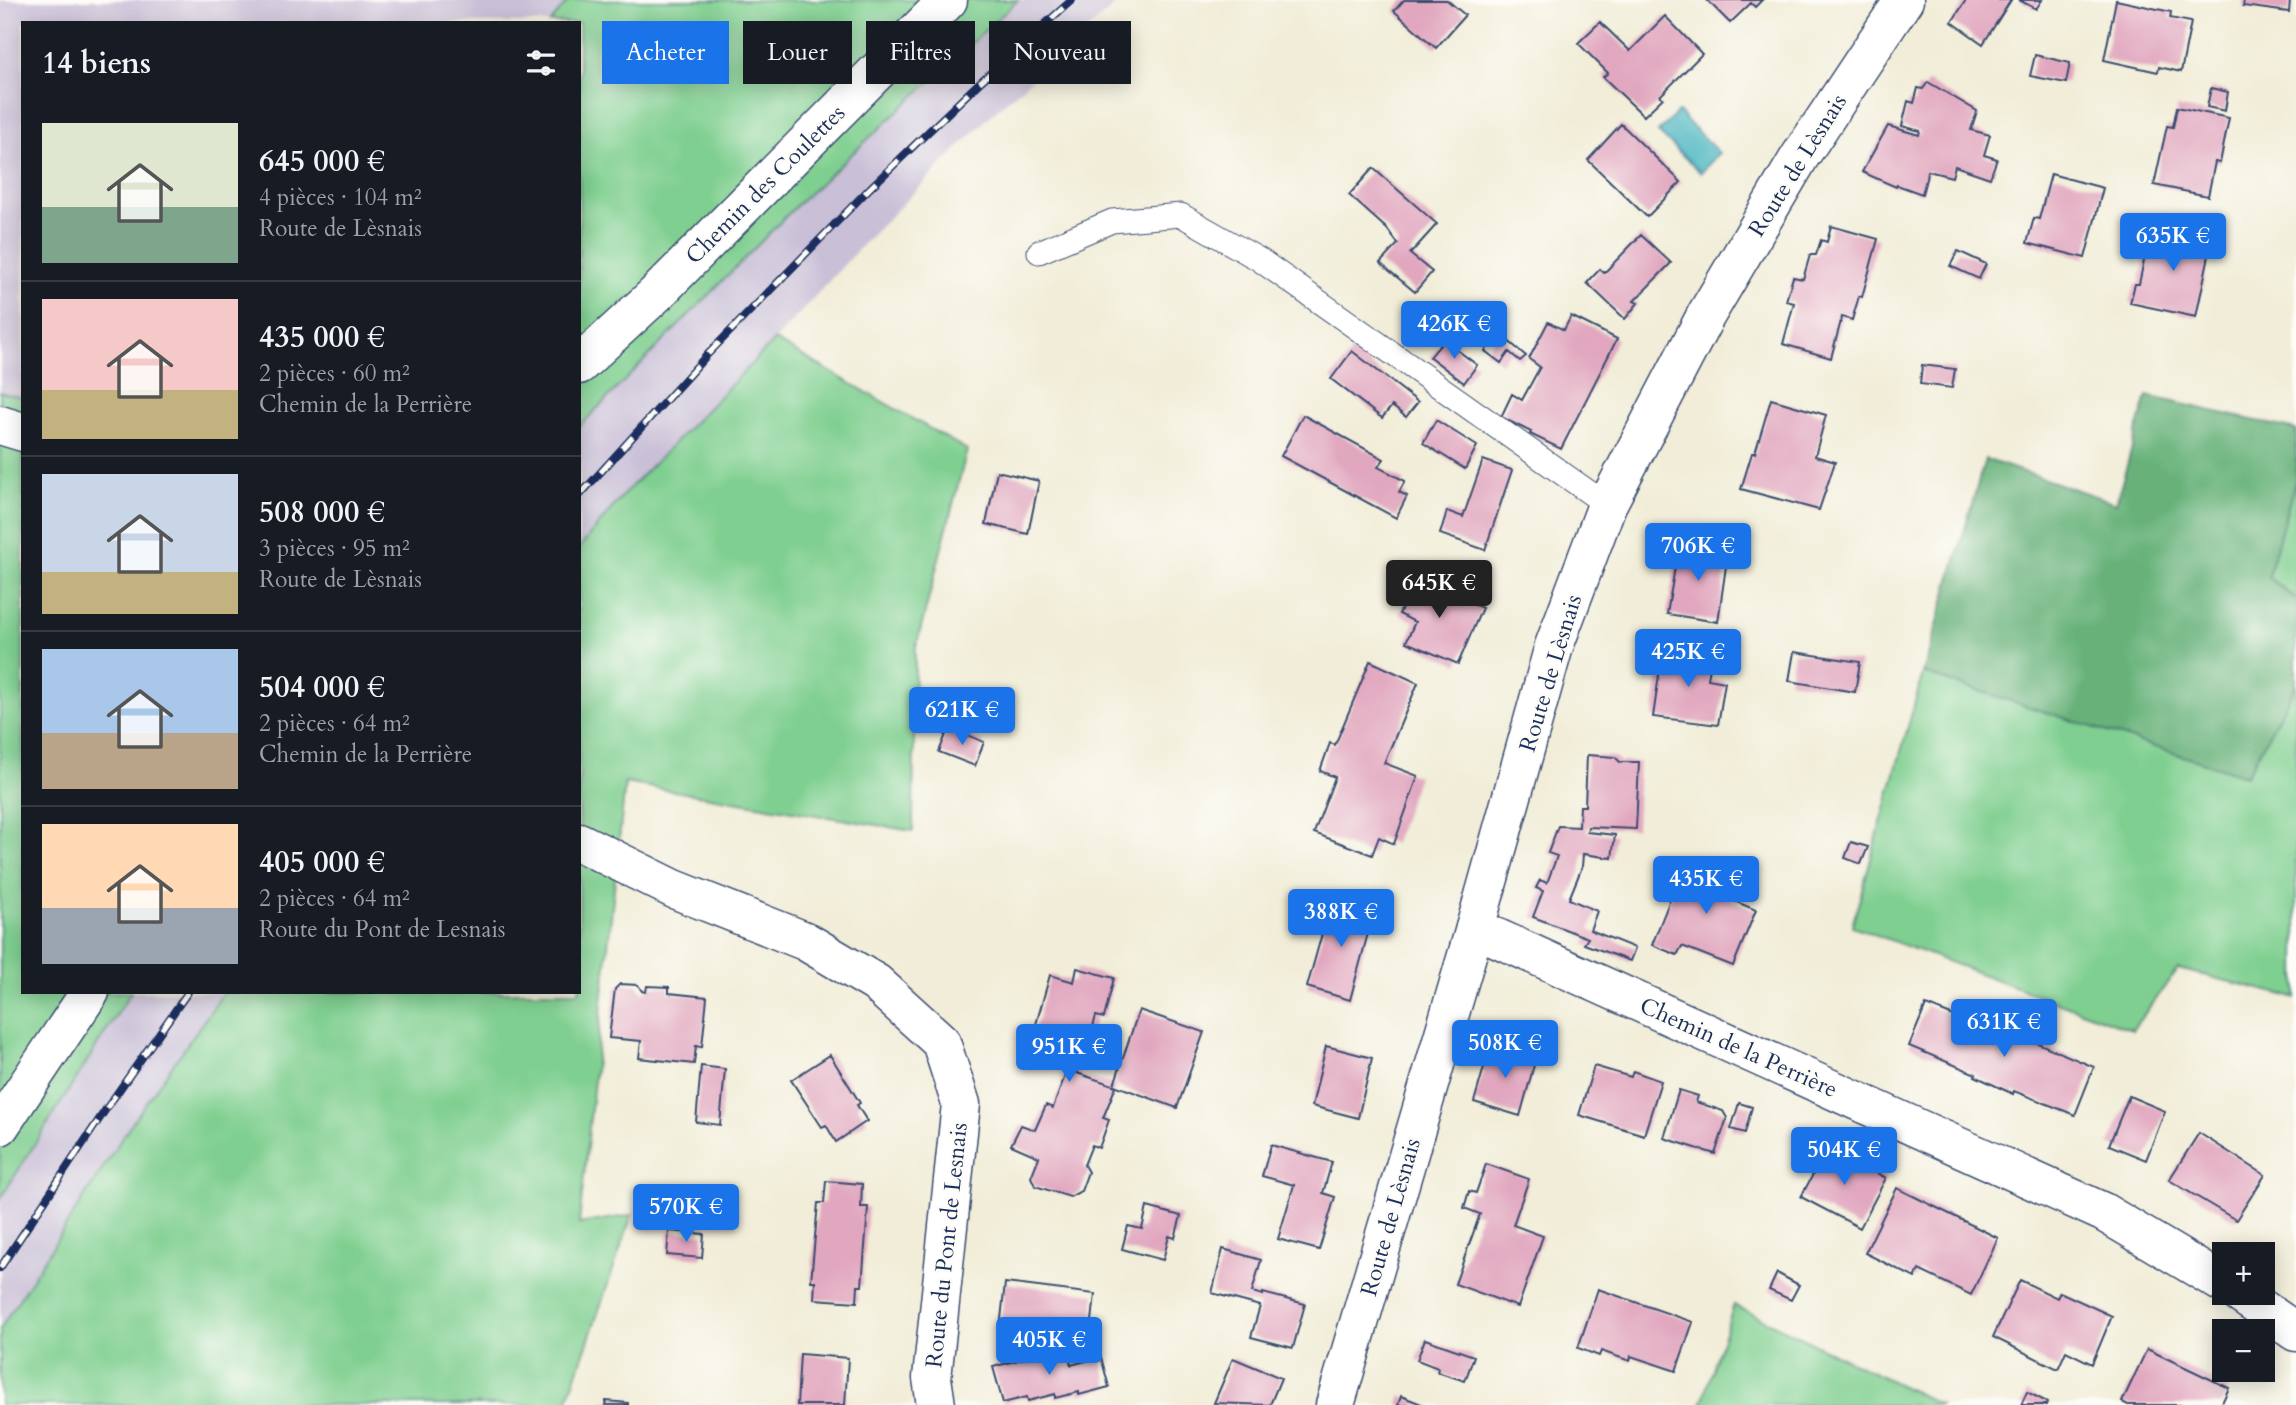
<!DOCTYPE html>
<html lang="fr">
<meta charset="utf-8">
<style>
body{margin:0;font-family:Cardo,serif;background:#20242c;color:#f1f3f6;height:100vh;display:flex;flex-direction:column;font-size:26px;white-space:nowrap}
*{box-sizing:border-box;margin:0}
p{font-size:23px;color:#9ea1a6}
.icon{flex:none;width:38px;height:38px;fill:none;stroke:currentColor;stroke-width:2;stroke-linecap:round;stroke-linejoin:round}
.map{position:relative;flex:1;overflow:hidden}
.side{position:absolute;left:21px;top:21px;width:560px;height:973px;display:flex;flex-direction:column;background:#171b24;border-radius:0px;box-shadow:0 4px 18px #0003}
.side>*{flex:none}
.banner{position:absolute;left:602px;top:21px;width:665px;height:63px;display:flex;gap:14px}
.tools{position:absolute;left:2212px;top:1242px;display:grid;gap:14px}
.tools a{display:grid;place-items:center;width:63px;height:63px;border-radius:0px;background:#171b24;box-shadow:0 4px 18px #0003;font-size:35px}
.price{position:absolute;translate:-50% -60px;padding:0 16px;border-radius:7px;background:#1a73e8;color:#fff;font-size:23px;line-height:46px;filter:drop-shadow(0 2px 4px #0008)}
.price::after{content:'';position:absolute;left:50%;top:42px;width:21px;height:16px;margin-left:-10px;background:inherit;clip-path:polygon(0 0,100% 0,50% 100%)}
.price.active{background:#222;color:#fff}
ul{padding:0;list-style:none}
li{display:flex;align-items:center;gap:21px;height:175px;padding:0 21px}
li+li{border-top:2px solid #363941}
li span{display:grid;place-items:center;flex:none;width:196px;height:140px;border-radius:0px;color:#555}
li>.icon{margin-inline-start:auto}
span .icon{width:84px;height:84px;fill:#fffc;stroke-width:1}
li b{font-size:30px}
h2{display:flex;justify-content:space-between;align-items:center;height:84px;padding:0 21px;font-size:30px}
.chip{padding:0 24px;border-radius:0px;background:#171b24;box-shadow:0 4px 18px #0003;font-size:24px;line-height:63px}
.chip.active{background:#1a73e8;color:#fff}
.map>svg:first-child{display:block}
.industrial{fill:#c9bfd7}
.green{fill:#7fcf90;stroke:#4d7f77;stroke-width:2}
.forest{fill:#67b27a;stroke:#41706c;stroke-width:2}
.water{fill:#46b5c0;stroke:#30728f;stroke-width:2}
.building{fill:#e1a7bf}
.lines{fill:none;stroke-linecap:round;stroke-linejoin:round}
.lane-casing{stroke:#3b4c70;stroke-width:25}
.street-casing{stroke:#3b4c70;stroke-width:41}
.secondary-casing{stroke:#3b4c70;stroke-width:41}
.lane{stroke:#fff;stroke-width:23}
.street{stroke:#fff;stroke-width:38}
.secondary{stroke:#fff;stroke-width:38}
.rail-casing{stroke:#1b2f5e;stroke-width:8}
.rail{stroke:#fdfcf7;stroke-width:5;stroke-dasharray:16;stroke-linecap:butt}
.labels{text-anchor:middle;stroke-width:5;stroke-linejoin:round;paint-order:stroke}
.street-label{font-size:23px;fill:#1b2f5e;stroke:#fdfcf7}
</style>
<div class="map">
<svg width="2296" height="1405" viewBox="0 0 2296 1405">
<rect width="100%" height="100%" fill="#fdfcf7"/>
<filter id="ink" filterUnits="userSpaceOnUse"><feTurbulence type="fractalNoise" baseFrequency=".0143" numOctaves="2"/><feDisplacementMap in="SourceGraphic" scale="14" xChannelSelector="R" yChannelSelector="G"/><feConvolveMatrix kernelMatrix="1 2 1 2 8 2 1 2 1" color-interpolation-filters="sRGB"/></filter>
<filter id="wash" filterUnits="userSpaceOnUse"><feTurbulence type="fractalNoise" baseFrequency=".00686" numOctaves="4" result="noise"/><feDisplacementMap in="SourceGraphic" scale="28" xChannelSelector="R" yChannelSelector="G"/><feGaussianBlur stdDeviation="1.57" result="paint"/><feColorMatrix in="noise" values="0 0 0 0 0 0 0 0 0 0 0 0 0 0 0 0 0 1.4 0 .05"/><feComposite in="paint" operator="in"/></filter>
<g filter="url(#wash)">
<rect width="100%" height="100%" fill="#f1edd8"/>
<!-- industrial -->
<path class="industrial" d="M0,0H569L550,23H23V398L0,392Z
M1018,0H1121L993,113L863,244L775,340L625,493L579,548V427L798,204Z
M131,992H224L131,1124L0,1329V1199Z"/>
<!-- green -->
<path class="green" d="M569,0H1018L798,204L579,427V23H550Z
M775,340L967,450L915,651L913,831L625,783L579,1224L632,1215L566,1405H0V1329L131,1124L224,992H579V548L625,493Z
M0,392L23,398V992H131L0,1199Z
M2296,478V599L2268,577Z
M1923,673L2246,776L2296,685V998L2178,969L2132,1030L1852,926Z
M1734,1305L1941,1405H1701Z"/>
<!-- forest -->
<path class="forest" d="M2147,396L2296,430V478L2268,577L2296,599V685L2246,776L1923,673L1985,459L2116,503Z"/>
<!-- water -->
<path class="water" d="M1678,112L1719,153L1701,173L1658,132Z"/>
<g id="blocks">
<!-- building -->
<path class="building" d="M1404,0H1447L1465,15L1436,48L1394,11Z
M1707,0H1762L1755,7L1751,3L1730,23Z
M1966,0H2011L1983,44L1952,22Z
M2019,0H2042L2036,9Z
M2116,0L2171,12L2170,18L2191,22L2181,72L2159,67L2158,72L2104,60Z
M2244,0H2290L2289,12L2243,6Z
M1665,16L1702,54L1660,96L1663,98L1644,116L1603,77L1608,73L1578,43L1600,22L1630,51Z
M2035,55L2070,63L2066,83L2030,76Z
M1928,82L1977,111L1971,130L1990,135L1984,155L1997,159L1990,178L1955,166L1952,177L1928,171L1922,194L1897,185L1896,187L1862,172L1888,126L1919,135L1920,131L1902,126L1908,101L1914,103L1918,88L1923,89Z
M2211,88L2228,92L2225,111L2207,107Z
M2177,107L2229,118L2220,163L2215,162L2208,196L2154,185L2167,126L2173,127Z
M1621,124L1681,182L1647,217L1588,160Z
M1373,168L1437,224L1410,254L1432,272L1415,292L1380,263L1398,244L1387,229L1349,195Z
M2051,174L2103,188L2085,258L2027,243L2034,218L2039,219Z
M1831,226L1878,239L1862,297L1859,296L1852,320L1842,317L1831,358L1783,344L1794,303L1786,301L1793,277L1803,279L1810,255H1816L1821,240L1827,242Z
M2151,228L2212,241L2196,317L2130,303L2135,284H2139Z
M1641,235L1671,263L1634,301L1638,303L1625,319L1587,283L1600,269L1604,273Z
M1958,251L1986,264L1979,279L1950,266Z
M1571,316L1617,339L1561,449L1530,434L1531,432L1501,417L1512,394L1522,400L1540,367L1529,359L1548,322L1564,330Z
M1499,333L1526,356L1520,361L1509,352L1501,363L1485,351Z
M1444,340L1477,365L1464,383L1430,357Z
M1352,351L1418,402L1406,417L1392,406L1382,418L1331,379Z
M1922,365L1955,369L1952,388L1920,384Z
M1771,399L1826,415L1815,456L1835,462L1819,510L1741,489L1752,453H1755Z
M1303,415L1384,459L1378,467L1405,481L1399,492L1407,496L1396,518L1281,456Z
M1436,420L1477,446L1465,469L1423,443Z
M1483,460L1512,470L1485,550L1440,534L1447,511L1463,517Z
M997,471L1039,481L1028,534L986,524Z
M1679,544L1728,552L1718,622L1667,614Z
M1417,577L1482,608L1458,664L1406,642L1415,622L1399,614Z
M1663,647L1712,656L1708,679L1725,682L1718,725L1653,717Z
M1794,652L1860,662L1855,692L1789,681Z
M1370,661L1418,683L1384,763L1418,776L1394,844L1379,837L1372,855L1314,833L1335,777L1320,771L1330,743L1335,745Z
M949,727L984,742L975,766L939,752Z
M1587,755L1615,757L1620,762H1639L1636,829L1588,827L1587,832L1615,835L1612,858L1583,854L1582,867L1569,899L1597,911L1590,930L1635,948L1630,961L1584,944L1588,938L1533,917L1543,891L1536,888L1540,880L1547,883L1557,856L1548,853L1558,826L1579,827L1580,806H1585Z
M1851,842L1868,847L1861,864L1845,858Z
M1713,859L1738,868L1727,898L1756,910L1733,966L1682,946L1677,955L1652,945L1681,872L1704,881Z
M1332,898L1374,911L1350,1000L1307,987Z
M1077,968L1114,978L1104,1018L1096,1016L1085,1056L1081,1055L1077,1073L1116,1086L1103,1118L1109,1120L1099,1148L1092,1145L1084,1165L1088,1172L1081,1191L1070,1197L1035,1186L1031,1177L1039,1157L1011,1145L1021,1125L1035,1130L1046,1105L1053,1108L1067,1070L1030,1057L1037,1037L1033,1035L1050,975L1074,982Z
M620,984L638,985L642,991L646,992L647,986L669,987V993L707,997L702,1047L696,1046L694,1064L639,1058L641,1041L609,1038L615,989Z
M1926,1005L1971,1023L1974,1016L2094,1067L2075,1115L2014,1091L2013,1094L1975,1076L1976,1074L1909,1046Z
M1139,1010L1204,1032L1177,1108L1114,1085Z
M1491,1043L1536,1058L1520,1116L1474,1102Z
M1326,1046L1372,1058L1358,1118L1312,1106Z
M830,1055L860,1103L857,1105L867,1121L836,1142L826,1125L822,1127L791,1080Z
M701,1066L725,1069L720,1125L696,1122Z
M1594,1066L1631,1077L1633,1071L1661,1081L1644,1135L1579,1115Z
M1679,1090L1698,1096L1696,1102L1723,1111L1727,1118L1715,1154L1664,1138Z
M2129,1096L2165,1111L2146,1160L2109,1145Z
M1739,1103L1752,1107L1745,1133L1731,1129Z
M2199,1133L2265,1175L2236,1220L2169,1180Z
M1271,1145L1332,1162L1323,1193L1335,1197L1319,1250L1278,1239L1294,1185L1262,1176Z
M1828,1146L1886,1178L1860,1228L1801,1197Z
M1486,1164L1529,1179L1513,1225L1543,1236L1518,1307L1455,1284L1480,1214L1464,1208L1469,1191L1476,1193Z
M826,1181L862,1184L861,1207H868L862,1286H858L857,1302L814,1299L815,1281H811L818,1203H824Z
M1897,1188L1998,1238L1971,1295L1919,1270L1915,1278L1865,1253Z
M1147,1207L1181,1216L1175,1238L1169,1236L1163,1260L1122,1249L1128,1226L1142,1229Z
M669,1231L704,1234L702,1258L667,1255Z
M1223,1249L1261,1260L1252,1292L1263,1295V1293L1305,1304L1293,1348L1251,1337L1260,1306L1212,1293Z
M1777,1273L1799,1285L1791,1300L1769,1290Z
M2020,1280L2057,1298L2060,1292L2112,1316L2092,1364L2066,1351L2058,1369L1993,1337Z
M1005,1283L1095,1294L1092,1321L998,1346Z
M1598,1289L1693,1322L1676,1371L1631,1356L1630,1361L1601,1351L1599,1356L1578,1348Z
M1425,1339L1474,1356L1465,1381L1437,1372L1438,1368L1417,1360Z
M1066,1347L1071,1365L1101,1357L1109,1387L1079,1395V1392L1055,1398V1394L1028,1401L1027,1397L1003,1403L993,1367Z
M2147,1349L2229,1388L2221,1405H2128L2122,1402Z
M800,1354L848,1358L845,1405H797Z
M1233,1358L1281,1378L1270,1405L1214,1403Z
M2027,1392L2047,1402L2046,1405H2021Z
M1401,1396L1424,1405H1398Z
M606,1401L628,1403V1405H605Z"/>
</g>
</g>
<g filter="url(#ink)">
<use href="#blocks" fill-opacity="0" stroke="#3b4c70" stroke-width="2"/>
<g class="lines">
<!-- lane casing -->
<g class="lane-casing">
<path id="lane" d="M1039,252L1112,221L1181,215L1260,260L1607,505"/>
</g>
<!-- street casing -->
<g class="street-casing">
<path id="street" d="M579,365L655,295L948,0
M0,425L23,432
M579,842L674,889L805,941L876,983L941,1042L961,1104L932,1378L936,1405
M1475,928L2103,1212L2224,1284
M0,1126L90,992
M2239,1293L2296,1332"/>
</g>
<!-- secondary casing -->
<g class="secondary-casing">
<path id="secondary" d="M1335,1405L1475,928L1554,646L1607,505L1706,315L1799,158L1904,0"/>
</g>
<!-- lane -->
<use href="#lane" class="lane"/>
<!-- street -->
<use href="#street" class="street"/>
<!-- secondary -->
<use href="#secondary" class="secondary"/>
<!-- rail casing -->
<g class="rail-casing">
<path id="rail" d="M579,496L707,355L870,188L979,83L1072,0
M0,1268L106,1109L188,992"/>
</g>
<!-- rail -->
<use href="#rail" class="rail"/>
</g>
</g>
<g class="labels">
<!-- street labels -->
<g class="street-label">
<text transform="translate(1797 165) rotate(-58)" y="8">Route de Lèsnais</text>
<text transform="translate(765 184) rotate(-45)" y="8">Chemin des Coulettes</text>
<text transform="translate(1550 673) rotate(-73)" y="8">Route de Lèsnais</text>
<text transform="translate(1739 1047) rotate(24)" y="8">Chemin de la Perrière</text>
<text transform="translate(1390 1217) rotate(-74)" y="8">Route de Lèsnais</text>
<text transform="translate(946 1245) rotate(-84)" y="8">Route du Pont de Lesnais</text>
</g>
</g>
</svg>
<div class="tools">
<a>+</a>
<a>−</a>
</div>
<b class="price" style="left:2173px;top:273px">635K €</b>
<b class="price" style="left:1454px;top:361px">426K €</b>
<b class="price" style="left:1698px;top:583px">706K €</b>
<b class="price active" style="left:1439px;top:620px">645K €</b>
<b class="price" style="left:1688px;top:689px">425K €</b>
<b class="price" style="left:962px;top:747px">621K €</b>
<b class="price" style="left:1706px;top:916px">435K €</b>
<b class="price" style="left:1341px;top:949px">388K €</b>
<b class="price" style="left:2004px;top:1059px">631K €</b>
<b class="price" style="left:1505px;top:1080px">508K €</b>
<b class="price" style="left:1069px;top:1084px">951K €</b>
<b class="price" style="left:1844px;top:1187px">504K €</b>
<b class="price" style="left:686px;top:1244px">570K €</b>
<b class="price" style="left:1049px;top:1377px">405K €</b>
<div class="banner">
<a class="chip active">Acheter</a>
<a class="chip">Louer</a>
<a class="chip">Filtres</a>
<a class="chip">Nouveau</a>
</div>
<section class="side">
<h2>14 biens<svg class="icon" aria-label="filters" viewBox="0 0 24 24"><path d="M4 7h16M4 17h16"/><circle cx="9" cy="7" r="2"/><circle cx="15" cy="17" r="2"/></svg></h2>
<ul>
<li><span style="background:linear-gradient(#dfe7d0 60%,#7fa58c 0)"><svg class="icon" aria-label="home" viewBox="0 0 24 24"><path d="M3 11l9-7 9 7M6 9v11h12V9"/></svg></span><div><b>645 000 €</b><p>4 pièces · 104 m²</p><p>Route de Lèsnais</p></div></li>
<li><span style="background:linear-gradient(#f6c9c9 65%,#c2b280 0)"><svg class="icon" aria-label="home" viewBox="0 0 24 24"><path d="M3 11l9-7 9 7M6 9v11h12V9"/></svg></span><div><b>435 000 €</b><p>2 pièces · 60 m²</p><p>Chemin de la Perrière</p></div></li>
<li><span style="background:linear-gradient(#c9d6e8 70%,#c2b280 0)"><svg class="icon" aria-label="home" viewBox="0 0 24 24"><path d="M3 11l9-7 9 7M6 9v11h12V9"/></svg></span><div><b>508 000 €</b><p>3 pièces · 95 m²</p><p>Route de Lèsnais</p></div></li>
<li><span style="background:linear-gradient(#a9c7e8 60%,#b9a48a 0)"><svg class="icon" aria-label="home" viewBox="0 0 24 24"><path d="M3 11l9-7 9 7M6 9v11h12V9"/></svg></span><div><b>504 000 €</b><p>2 pièces · 64 m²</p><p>Chemin de la Perrière</p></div></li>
<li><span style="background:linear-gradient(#ffd9b3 60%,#9aa5b1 0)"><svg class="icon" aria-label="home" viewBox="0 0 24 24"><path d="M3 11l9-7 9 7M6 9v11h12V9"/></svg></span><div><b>405 000 €</b><p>2 pièces · 64 m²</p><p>Route du Pont de Lesnais</p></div></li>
</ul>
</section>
</div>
